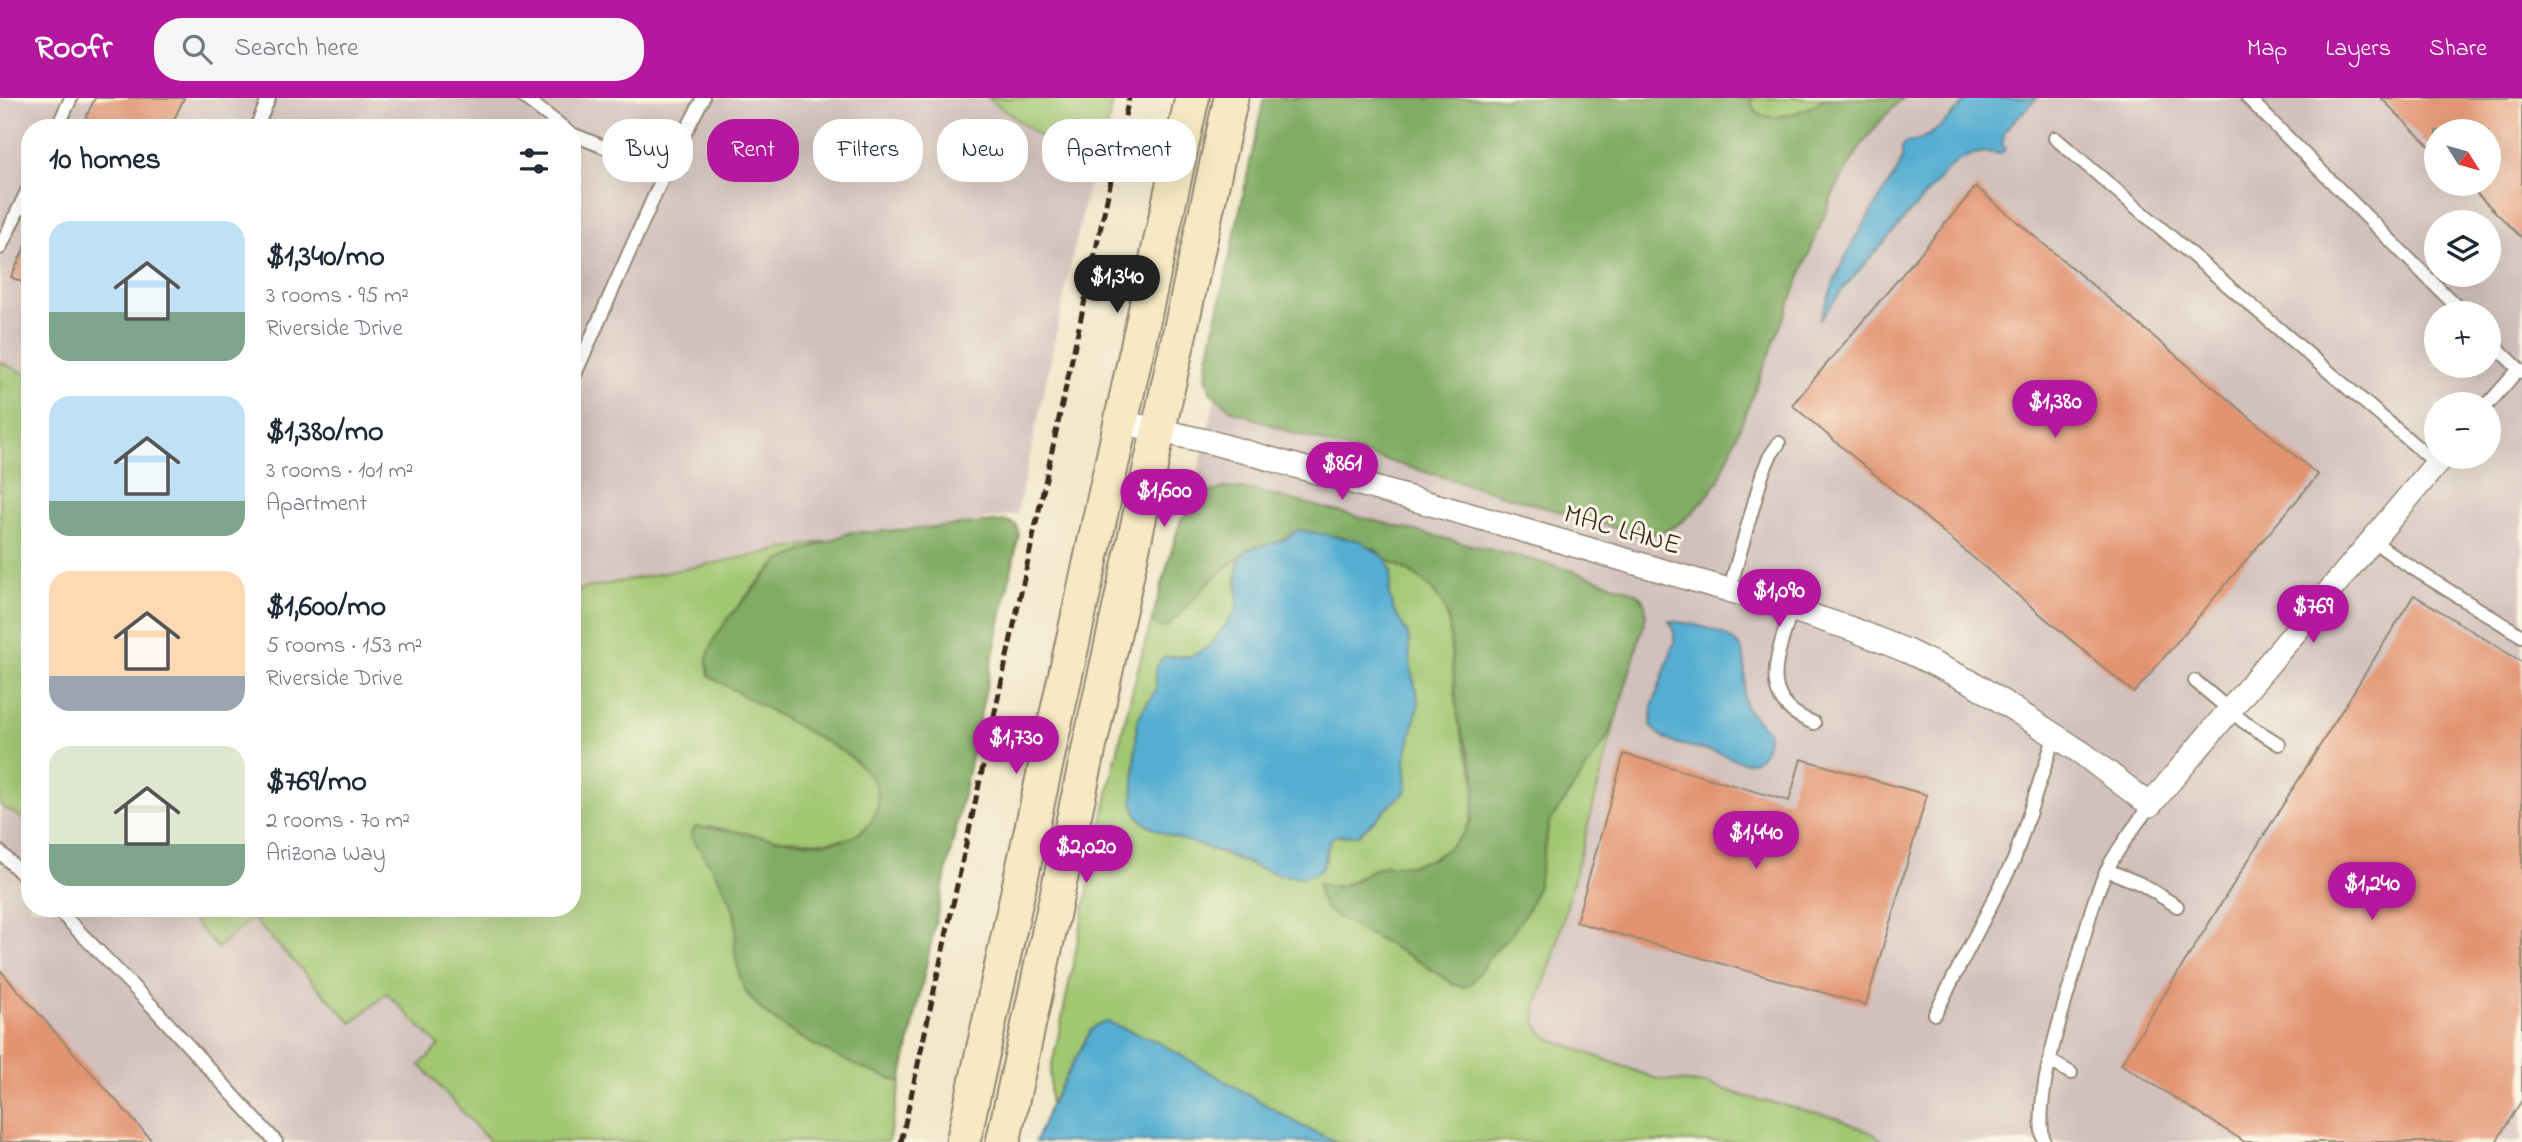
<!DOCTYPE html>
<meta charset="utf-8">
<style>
body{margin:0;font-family:"Indie Flower",sans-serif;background:#f6f6f7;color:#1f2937;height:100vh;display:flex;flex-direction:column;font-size:26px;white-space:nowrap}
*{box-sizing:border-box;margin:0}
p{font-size:23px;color:#747a83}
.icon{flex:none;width:38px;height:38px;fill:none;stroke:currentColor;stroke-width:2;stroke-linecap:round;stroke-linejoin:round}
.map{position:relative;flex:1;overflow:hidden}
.sheet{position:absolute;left:21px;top:21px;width:560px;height:798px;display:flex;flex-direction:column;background:#fff;border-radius:28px;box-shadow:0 7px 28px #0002}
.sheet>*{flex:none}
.banner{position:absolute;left:602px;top:21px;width:665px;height:63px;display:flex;gap:14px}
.needle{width:46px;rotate:127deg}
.controls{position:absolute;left:2424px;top:21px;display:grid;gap:14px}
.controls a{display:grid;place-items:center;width:77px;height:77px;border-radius:50%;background:#fff;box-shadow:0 7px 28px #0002;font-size:35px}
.price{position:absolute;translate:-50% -60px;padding:0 16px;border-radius:24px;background:#b5179e;color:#fff;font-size:23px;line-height:46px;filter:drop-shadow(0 2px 4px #0008)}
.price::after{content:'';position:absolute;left:50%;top:42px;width:21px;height:16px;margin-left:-10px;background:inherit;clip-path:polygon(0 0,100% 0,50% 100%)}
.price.on{background:#222;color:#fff}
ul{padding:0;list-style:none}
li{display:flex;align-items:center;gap:21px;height:175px;padding:0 28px}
li span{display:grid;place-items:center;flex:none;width:196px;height:140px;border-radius:21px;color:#555}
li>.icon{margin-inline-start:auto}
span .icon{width:84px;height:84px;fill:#fffc;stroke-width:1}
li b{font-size:30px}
h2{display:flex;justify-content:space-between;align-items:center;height:84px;padding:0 28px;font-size:30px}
.chip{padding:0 24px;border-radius:28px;background:#fff;box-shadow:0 7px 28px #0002;font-size:24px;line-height:63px}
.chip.on{background:#b5179e;color:#fff}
header{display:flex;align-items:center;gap:42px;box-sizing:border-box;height:98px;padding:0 35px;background:#b5179e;color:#fff}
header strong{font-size:33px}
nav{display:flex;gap:38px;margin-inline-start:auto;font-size:24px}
.search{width:490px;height:63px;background:#f6f6f7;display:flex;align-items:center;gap:18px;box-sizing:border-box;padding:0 24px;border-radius:28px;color:#747a83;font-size:26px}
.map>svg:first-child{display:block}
.industrial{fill:#d1c0bc;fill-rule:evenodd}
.green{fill:#a1c772;stroke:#6e7848;stroke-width:2}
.forest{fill:#80ac64;stroke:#5e6b41;stroke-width:2}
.water{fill:#55aed2;stroke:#486c78;stroke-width:2}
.building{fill:#e2936f}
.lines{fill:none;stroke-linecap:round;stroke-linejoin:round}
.service-casing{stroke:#968975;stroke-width:16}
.minor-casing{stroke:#968975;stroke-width:26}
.secondary-casing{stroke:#968975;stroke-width:37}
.service{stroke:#fff;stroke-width:12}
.minor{stroke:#fff;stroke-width:23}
.secondary{stroke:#f6e9c3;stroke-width:33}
.rail{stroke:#3b2a1e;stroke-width:5;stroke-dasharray:10 5;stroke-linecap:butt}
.labels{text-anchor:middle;stroke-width:6;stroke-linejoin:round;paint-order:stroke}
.street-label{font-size:28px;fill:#3b2a1e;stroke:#fcf5e5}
</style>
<header>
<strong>Roofr</strong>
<div class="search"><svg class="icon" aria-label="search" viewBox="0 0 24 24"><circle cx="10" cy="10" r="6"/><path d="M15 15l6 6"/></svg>Search here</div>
<nav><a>Map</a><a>Layers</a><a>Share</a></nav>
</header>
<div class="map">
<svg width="2522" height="1044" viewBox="0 0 2522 1044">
<rect width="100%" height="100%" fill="#fcf5e5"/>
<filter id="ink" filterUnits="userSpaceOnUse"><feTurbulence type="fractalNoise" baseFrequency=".0143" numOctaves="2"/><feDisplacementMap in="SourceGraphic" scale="14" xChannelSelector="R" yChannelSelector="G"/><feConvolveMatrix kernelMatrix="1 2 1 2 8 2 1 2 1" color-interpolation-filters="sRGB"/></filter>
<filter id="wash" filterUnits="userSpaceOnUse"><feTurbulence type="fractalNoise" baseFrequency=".00686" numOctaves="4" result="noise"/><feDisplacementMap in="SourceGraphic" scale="28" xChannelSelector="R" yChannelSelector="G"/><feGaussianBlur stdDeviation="1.57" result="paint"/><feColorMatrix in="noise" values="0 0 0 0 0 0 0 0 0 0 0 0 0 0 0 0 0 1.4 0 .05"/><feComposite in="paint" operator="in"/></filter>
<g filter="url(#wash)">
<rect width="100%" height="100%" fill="#f2e8cc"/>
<!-- industrial -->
<path class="industrial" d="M0,0H1107L1017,416L572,496V30H30V289L0,277Z
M1282,0H2522V1044H1809L1100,815ZM2436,33H2488V86H2436ZM2436,124H2488V177H2436ZM2436,215H2488V268H2436ZM2436,306H2488V359H2436Z
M0,707L30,725V810H182L217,850L251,820L352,924L387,894L439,948L420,967L490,1044H0Z"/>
<!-- green -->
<path class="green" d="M988,0H1114L1096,80Z
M1751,0H1824C1808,14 1754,34 1751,0Z
M0,264L30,278V725L0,707Z
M826,443L779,463L758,484L730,518L707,561L709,578L847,656L866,672L877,687L878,706L872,724L853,740L824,744L768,741L711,728L691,738C707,764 728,788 735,818C738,830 734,844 735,856C737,865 739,879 743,887C760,929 860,971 901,984L888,1044H490L420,967L439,948L387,895L352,925L252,820L217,850L182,810H572V493Z
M1242,457L1238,466L1236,477L1238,503L1235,515L1228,526L1207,550L1192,558L1165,559L1160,563L1156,571V592L1137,625L1133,705L1148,727L1259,770L1297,777L1326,763L1329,743L1334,738L1358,737L1404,695L1407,689L1405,662L1419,603L1411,572L1408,536L1394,513L1389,498L1391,474L1387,462C1407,472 1429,483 1441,503C1451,519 1449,537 1451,555C1454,585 1457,620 1465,650C1470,667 1476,677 1475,696C1474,712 1471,728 1459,740C1446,754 1428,765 1409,767C1400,768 1391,766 1382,768C1366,773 1355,783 1339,789L1393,848L1453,885L1471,886L1494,853L1510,838L1549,725L1605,643L1616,620L1554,857L1536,909V924L1542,935L1553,942L1657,981L1708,986L1747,999L1837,1020L1874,1036L1885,1044H1337L1302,1028L1158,944L1107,924L1091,932L1050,1008V976C1084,823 1108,667 1153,518L1154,525L1177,519L1212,481Z"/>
<!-- forest -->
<path class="forest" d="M1264,0H1751C1753,29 1790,18 1808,10C1814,7 1821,1 1827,0C1845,0 1883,0 1903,0C1869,32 1855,55 1833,96L1718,384C1704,402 1686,427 1662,434C1655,436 1647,436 1639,437L1293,335L1232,312L1211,295L1206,279L1208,259Z
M1224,390L1252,392L1567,471L1632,493L1640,498L1645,506L1646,519L1616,620L1605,643L1549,725L1538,788L1526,815L1510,838L1494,853L1471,886L1463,889L1453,886L1422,865L1341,821L1326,811L1320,801L1318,786L1339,789L1356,783L1367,774L1385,767H1411L1435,760L1460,740L1471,723L1475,697V675L1458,623L1449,523L1441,503L1429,488L1408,472L1387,462L1375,451L1298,432L1275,446L1249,451L1212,481L1167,529L1160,530L1154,525L1153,518L1180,423L1205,396Z
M1007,423L1016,427L1019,437L901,984C860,971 760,929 743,887C739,879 737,865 735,856C734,844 738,830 735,818C728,788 707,764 691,738L695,729C741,727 854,774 876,714C885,687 865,672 847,656L709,578L707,561L714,541L730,518L779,463L851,434H875Z"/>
<!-- water -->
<path class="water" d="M1969,0H2037L2005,32L2002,46L2005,51L2001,56C1980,51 1966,57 1950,69L1842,192L1819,223L1839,172L1856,139L1899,70L1902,60V49L1906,44C1931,45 1952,16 1969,0Z
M1298,432L1361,443L1387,462L1391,474L1389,498L1394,513L1408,536L1411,572L1419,604L1405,662L1407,688L1404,695L1358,737L1334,738C1321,750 1331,772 1311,777C1282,785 1244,762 1218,753C1195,744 1167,740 1147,726C1138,720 1135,715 1133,705L1137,625L1142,613L1156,592V571L1160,563L1165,559L1192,558L1207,550L1235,515L1238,503V466L1242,457L1249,451L1284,442Z
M1669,523C1692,525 1740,534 1744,559C1747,575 1742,593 1745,609L1768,634C1768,647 1764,662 1749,664C1741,666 1730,659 1722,656C1699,648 1667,650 1651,628L1653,607L1674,545V531Z
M1107,924L1158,944L1302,1028L1337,1044H1035L1050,1008L1091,932L1098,926Z"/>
<g id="blocks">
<!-- building -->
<path class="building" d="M95,0H184L170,30H81Z
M2381,0H2522V140L2467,86H2488V33H2436V55Z
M1976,89L2318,377L2134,595L1792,307Z
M30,139V188L11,179Z
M2414,497L2522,564V1002L2496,1044H2245L2121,966Z
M1624,656L1789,703L1801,661L1927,697L1866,907L1576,824Z
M0,872L153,1044H0Z"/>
</g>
</g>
<g filter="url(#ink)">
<use href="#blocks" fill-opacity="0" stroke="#968975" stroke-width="2"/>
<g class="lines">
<!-- service casing -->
<g class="service-casing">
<path id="service" d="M525,0L564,30
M2248,0L2463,215
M57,30L71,0
M256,30L269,0
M572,36L665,74
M2055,40L2437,366
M0,150L30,87
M2488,241L2522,274
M572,283L665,74L703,0
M2488,306L2519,271
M2372,442L2398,461L2522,538
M1729,493L1763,374L1770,358L1779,345
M1791,512C1778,558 1755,603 1814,625
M2195,583L2244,624L2279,646
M0,754L30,784
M2107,772L2141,786L2177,808
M56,810L152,908L276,1044
M1935,916L2014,762L2055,637
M2050,963L2071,975
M2044,1044C2032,1001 2065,906 2078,861C2086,832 2093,801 2106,774C2117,750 2135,729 2150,707"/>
</g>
<!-- minor casing -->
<g class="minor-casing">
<path id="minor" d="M1121,324L1210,344L1495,424L1763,502L1852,531L1907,553L1973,585L2082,655L2150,707L2442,359"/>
</g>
<!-- secondary casing -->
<g class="secondary-casing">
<path id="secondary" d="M963,1044L1192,0
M1003,1044L1231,0"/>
</g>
<!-- service -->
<use href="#service" class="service"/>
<!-- minor -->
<use href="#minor" class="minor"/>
<!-- secondary -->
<use href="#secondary" class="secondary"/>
<!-- rail -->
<path class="rail" d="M901,1044L1129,0"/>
</g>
</g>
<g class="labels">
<!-- street labels -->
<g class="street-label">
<text transform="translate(1623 430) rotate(16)" y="10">MAC LANE</text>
</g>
</g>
</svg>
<div class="controls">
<a><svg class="needle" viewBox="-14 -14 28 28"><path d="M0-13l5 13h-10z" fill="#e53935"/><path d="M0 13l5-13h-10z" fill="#747a83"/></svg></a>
<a><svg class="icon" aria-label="layers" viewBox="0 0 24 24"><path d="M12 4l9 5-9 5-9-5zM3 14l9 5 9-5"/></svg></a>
<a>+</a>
<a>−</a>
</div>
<b class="price on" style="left:1117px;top:217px">$1,340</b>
<b class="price" style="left:2055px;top:342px">$1,380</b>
<b class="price" style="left:1342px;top:404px">$861</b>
<b class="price" style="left:1164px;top:431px">$1,600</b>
<b class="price" style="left:1779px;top:531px">$1,090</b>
<b class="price" style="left:2313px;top:547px">$769</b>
<b class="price" style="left:1016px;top:678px">$1,730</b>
<b class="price" style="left:1756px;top:773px">$1,440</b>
<b class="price" style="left:1086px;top:787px">$2,020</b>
<b class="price" style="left:2372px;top:824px">$1,240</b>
<div class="banner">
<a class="chip">Buy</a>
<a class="chip on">Rent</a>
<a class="chip">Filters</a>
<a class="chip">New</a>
<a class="chip">Apartment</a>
</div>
<section class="sheet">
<h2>10 homes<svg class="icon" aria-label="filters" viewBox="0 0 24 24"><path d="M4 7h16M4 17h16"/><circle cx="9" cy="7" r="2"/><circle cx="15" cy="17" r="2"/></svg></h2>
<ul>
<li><span style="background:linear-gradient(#bfe0f5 65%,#7fa58c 0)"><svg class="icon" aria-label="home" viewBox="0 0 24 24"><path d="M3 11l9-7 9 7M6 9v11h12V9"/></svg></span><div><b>$1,340/mo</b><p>3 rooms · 95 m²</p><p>Riverside Drive</p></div></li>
<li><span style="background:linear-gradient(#bfe0f5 75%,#7fa58c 0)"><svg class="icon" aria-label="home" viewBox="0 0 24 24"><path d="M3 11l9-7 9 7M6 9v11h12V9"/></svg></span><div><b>$1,380/mo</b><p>3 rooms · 101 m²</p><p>Apartment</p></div></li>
<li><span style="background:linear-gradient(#ffd9b3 75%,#9aa5b1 0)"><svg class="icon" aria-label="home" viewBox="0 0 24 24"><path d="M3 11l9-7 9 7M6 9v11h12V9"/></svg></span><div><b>$1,600/mo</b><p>5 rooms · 153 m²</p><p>Riverside Drive</p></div></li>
<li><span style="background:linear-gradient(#dfe7d0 70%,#7fa58c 0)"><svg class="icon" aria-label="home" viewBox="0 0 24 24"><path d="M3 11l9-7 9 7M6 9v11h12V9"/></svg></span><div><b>$769/mo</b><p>2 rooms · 70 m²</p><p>Arizona Way</p></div></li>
</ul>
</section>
</div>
